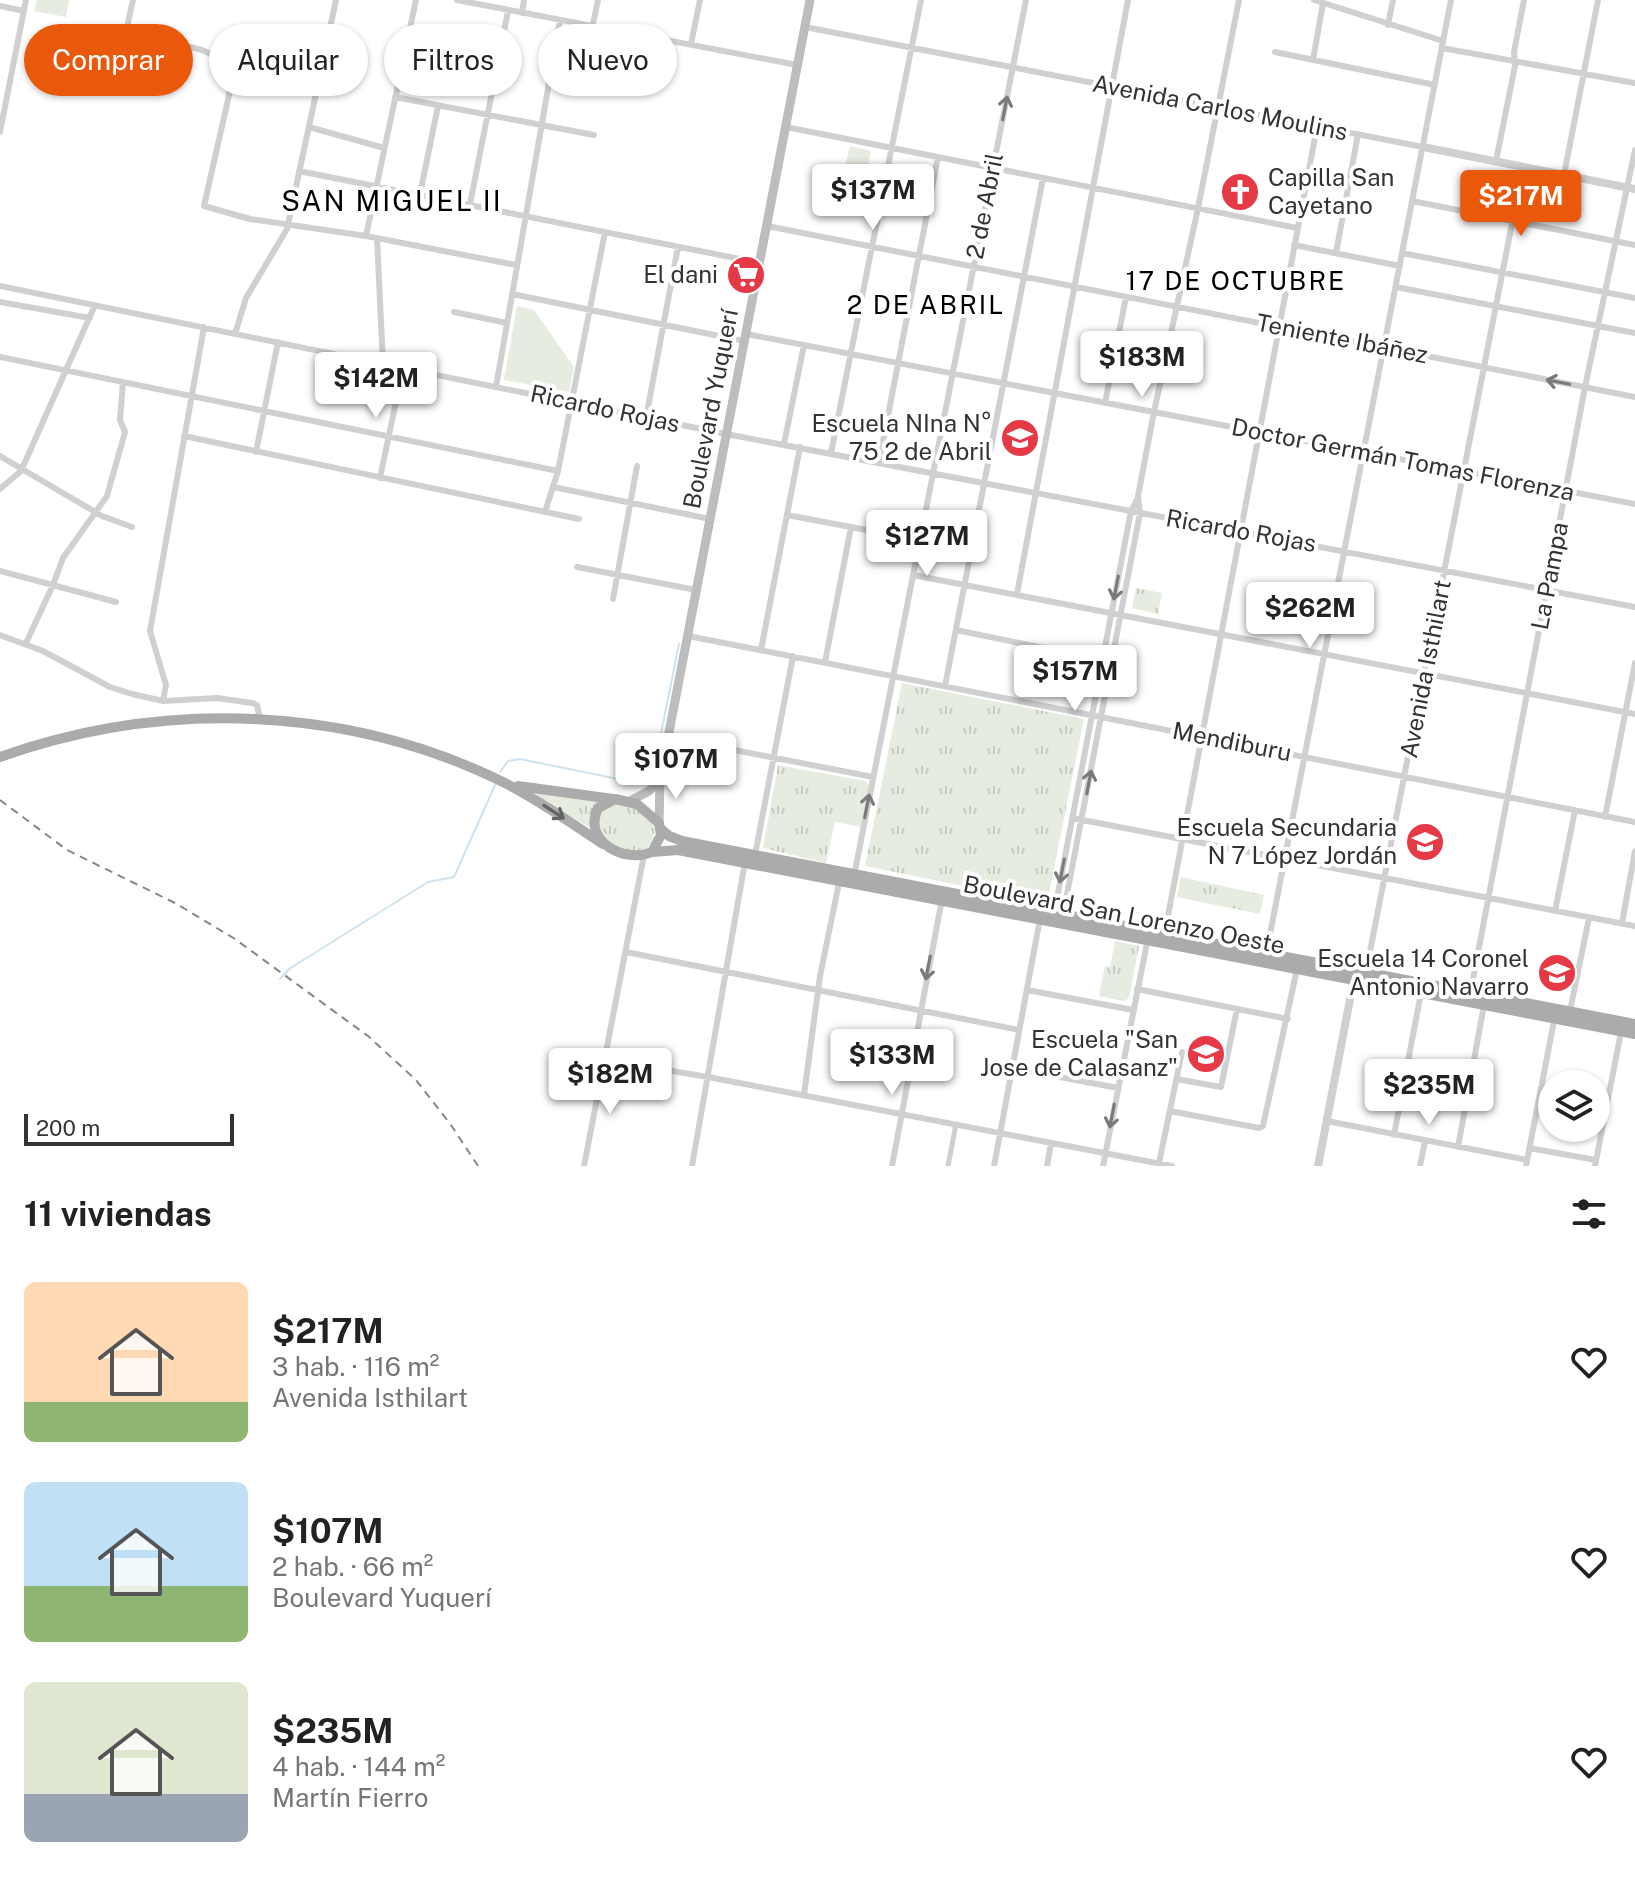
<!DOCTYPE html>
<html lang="es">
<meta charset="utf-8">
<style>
body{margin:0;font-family:"Public Sans",sans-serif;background:#f2f2f2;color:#222;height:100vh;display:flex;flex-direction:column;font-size:30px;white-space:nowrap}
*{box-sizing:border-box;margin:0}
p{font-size:26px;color:#767676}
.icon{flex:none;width:44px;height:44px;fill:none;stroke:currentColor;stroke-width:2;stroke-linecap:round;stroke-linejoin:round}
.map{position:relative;height:1166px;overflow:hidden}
.details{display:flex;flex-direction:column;background:#fff;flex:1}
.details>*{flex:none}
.banner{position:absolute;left:24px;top:24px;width:800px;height:72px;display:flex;gap:16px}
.tools{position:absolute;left:1538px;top:1070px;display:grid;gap:16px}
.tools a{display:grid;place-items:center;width:72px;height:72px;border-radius:50%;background:#fff;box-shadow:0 2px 6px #0004;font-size:40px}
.scale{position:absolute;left:24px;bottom:20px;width:210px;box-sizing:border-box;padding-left:8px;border:4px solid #333;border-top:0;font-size:22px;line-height:28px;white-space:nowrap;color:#333;-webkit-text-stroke:6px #fff;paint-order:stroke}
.price{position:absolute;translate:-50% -68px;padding:0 18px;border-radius:8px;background:#fff;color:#222;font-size:26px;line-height:52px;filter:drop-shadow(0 2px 4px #0008)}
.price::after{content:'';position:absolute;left:50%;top:48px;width:24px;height:18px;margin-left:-12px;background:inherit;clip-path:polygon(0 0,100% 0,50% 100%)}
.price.active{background:#ea580c;color:#fff}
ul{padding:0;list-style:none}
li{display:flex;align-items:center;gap:24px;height:200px;padding:0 24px}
li span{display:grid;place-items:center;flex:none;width:224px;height:160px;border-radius:12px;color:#555}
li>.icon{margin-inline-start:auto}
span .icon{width:96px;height:96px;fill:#fffc;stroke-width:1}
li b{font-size:34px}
h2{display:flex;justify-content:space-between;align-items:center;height:96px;padding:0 24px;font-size:34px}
.chip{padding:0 28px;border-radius:36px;background:#fff;box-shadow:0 2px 6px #0004;font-size:28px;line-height:72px}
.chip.active{background:#ea580c;color:#fff}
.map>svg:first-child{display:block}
.grass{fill:url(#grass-tufts)}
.green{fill:#e6ecdf}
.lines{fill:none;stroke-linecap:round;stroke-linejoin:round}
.stream{stroke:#cfe2ee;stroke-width:2}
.pedestrian{stroke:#d0d0d0;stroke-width:5}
.minor{stroke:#d0d0d0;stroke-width:6}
.tertiary{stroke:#d0d0d0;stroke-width:8}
.secondary{stroke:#bdbdbd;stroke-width:9}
.primary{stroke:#ababab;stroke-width:10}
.rail{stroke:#888;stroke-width:2;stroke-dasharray:8 6;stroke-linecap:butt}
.oneway{stroke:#7a7a7a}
.oneway2{stroke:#636363}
.labels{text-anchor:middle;stroke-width:8;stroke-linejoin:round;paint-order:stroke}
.street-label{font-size:24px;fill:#333;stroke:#fff}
.poi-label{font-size:24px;fill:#333;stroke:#fff;text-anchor:end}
.neighbourhood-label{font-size:26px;letter-spacing:2px;fill:#000;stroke:#fff}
.quarter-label{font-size:28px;letter-spacing:2px;fill:#000;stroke:#fff}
</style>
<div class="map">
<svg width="1635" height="1166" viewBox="0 0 1635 1166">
<defs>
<pattern id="grass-tufts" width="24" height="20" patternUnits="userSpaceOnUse" patternTransform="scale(2)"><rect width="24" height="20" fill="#e6ecdf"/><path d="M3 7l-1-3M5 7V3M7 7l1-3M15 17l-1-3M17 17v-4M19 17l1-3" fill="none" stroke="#c6cbc0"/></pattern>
</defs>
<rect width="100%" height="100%" fill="#fff"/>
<!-- grass -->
<path class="grass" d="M1136,588L1162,593L1158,614L1132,608Z
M902,683L1084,719L1047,903L865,866Z
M778,765L865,781L870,786L861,827L835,822L826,863L763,848Z
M538,792L600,799L592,829L536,796Z
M615,803C645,807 672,829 640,854C613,849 591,840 602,809Z
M1181,877L1264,895L1260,914L1177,897Z
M1115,941L1139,946L1129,998L1124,1001L1099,996L1105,966L1110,967Z"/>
<!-- green -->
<path class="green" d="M37,0H69L66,17L34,11Z
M850,146L871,151L863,187L841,182Z
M517,306L534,310L574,367L569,392L504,380Z"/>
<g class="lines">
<!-- stream -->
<path class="stream" d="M500,772L508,761L520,759L623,780L639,775L656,758L679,644
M280,979L289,969L428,882L454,877L495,785"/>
<!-- pedestrian -->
<path class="pedestrian" d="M948,1166L956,1124"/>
<!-- minor -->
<path class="minor" d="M457,0L797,65
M1314,0L1443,41
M0,6L24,11
M522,13L524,0
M593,24L598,0
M1388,25L1393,0
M805,27L1423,147
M126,31L202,50L230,63L318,82
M691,44L700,0
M406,45L497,63
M1442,48L1635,83
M1275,52L1435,85
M1313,60L1323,3
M236,64L204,206L250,219L366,236L516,265
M115,82L133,0
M395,97L594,135
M309,127L384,148
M786,127L1297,228
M0,132L26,0
M1496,161L1515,66L1514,52L1524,0
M299,171L760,263
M1564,175L1598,0
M420,194L438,106
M1412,201L1635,245
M470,204L508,11
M767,226L1635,397
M366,236L416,0
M377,238L383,364
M1294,245L1400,266
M1336,253L1358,134
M1402,253L1635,298
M0,286L726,434L1635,607
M1396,287L1635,333
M512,294L744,341
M0,302L90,318
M454,312L507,323
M235,334L246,298L287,229L336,0
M746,334L1635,504
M0,357L558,471
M496,387L560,20
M1105,403L1126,297
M646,418L678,247
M184,436L579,519
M784,444L804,345
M256,452L278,342
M831,453L921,0
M0,456L102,516L132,527
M879,462L938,157
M380,478L403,368
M553,487L710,519
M0,489L21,471L95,305
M545,512L558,471L605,232
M787,515L920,540
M577,567L696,590
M0,571L116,602
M913,575L1635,714
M1017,594L1128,0
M613,599L637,466
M956,630L1102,660
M0,635L43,651L110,687L132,694L163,701L217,698L252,703L257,705L260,719
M688,636L1635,822
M26,643L53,585L63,558L107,496L125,432L120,420L123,382
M761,650L800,447
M825,662L851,527
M945,686L1043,178
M163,701L166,685L150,631L204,327
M668,737L873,777
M1605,817L1635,663
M1072,818L1635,926
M755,855L793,656
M854,876L1026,0
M1555,911L1575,810
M1054,914L1131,511L1138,498
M1063,915L1140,513L1138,496L1154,412L1198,208L1239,0
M1622,923L1635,851
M1164,937L1317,127
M626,952L1019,1030
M1266,955L1451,0
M1366,972L1523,167
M1137,989L1288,1019
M1027,990L1133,1010
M1470,995L1585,387L1635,150
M1570,1011L1589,918
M606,1060L708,1077L1172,1166
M1012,1068L1118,1088
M1176,1079L1221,1087L1237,1009
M804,1095L820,976L840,878
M1170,1111L1259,1128L1263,1126L1297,969
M1327,1121L1527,1160
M1394,1135L1421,993
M1458,1147L1484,1005
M1529,1148L1596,1160
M1159,1163L1182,1052
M584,1166L644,855
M692,1166L745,862
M892,1166L942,899
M994,1166L1040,919
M1047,1166L1051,1143
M1103,1166L1148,938
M1420,1166L1425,1141
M1526,1166L1555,1016
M1595,1166L1621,1032"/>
<!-- tertiary -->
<path class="tertiary" d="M1423,147L1635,189
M1318,1166L1353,984L1360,977"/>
<!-- secondary -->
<path class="secondary" d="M630,801L649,791L660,779
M659,823L660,779L810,0"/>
<!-- primary -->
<path class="primary" d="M0,757C163,699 348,705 505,783C539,800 571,823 603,844
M518,786L613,799
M615,799L637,804L659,823L661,835L652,852C624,864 582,841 598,808Z
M661,829L669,836L682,841L1635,1024
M652,852L678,850L1635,1034"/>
<!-- rail -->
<path class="rail" d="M0,800L67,850L175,903L235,939L368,1036L416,1080L451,1125L478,1166"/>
</g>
<!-- one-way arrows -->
<defs><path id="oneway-shaft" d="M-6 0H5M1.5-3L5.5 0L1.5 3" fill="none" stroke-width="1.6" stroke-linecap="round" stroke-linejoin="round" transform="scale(2)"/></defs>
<g class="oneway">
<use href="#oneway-shaft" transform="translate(1005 108) rotate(-79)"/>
<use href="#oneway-shaft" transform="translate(1558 382) rotate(-169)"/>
<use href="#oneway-shaft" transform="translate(1116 588) rotate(101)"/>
<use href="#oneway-shaft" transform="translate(1089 782) rotate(-79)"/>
<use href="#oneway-shaft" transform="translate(867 806) rotate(-79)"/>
<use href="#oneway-shaft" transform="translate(1062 871) rotate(101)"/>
<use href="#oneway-shaft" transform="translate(928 968) rotate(101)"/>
<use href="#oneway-shaft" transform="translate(1112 1116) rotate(101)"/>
</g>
<use class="oneway2" href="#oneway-shaft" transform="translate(554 812) rotate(33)"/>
<!-- icons -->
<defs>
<g id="church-disc" transform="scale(2)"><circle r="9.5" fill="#e63946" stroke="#fff"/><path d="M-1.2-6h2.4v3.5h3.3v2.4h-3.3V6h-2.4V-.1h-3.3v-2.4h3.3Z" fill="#fff"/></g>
<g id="supermarket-disc" transform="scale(2)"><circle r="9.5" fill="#e63946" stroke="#fff"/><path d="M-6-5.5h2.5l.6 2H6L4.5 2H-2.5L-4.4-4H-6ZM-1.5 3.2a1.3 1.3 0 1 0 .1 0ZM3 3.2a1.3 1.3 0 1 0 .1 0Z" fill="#fff"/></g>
<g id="school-disc" transform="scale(2)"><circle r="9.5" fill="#e63946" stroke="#fff"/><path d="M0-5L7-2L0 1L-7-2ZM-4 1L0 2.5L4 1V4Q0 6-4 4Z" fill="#fff"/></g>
</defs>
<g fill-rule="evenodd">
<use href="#church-disc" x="1240" y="192"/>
<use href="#supermarket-disc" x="746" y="275"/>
<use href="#school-disc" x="1020" y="438"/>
<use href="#school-disc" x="1425" y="842"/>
<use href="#school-disc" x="1557" y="973"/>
<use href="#school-disc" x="1206" y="1054"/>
</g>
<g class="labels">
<!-- street labels -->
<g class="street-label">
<text transform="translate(1220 108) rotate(11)" y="8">Avenida Carlos Moulins</text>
<text transform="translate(985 206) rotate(-79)" y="8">2 de Abril</text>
<text transform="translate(1342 339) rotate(11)" y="8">Teniente Ibáñez</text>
<text transform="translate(605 409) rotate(12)" y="8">Ricardo Rojas</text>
<text transform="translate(711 409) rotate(-79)" y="8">Boulevard Yuquerí</text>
<text transform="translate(1403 460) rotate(11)" y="8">Doctor Germán Tomas Florenza</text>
<text transform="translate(1241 531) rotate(10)" y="8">Ricardo Rojas</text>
<text transform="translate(1550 576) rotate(-79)" y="8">La Pampa</text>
<text transform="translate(1426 669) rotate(-79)" y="8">Avenida Isthilart</text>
<text transform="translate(1232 742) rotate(11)" y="8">Mendiburu</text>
<text transform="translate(1124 915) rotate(11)" y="8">Boulevard San Lorenzo Oeste</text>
</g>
<!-- poi labels -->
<g class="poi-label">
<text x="1268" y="186" text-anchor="start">Capilla San<tspan x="1268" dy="28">Cayetano</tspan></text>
<text x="718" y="283">El dani</text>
<text x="992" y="432">Escuela NIna N°<tspan x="992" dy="28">75 2 de Abril</tspan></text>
<text x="1397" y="836">Escuela Secundaria<tspan x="1397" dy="28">N 7 López Jordán</tspan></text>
<text x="1529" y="967">Escuela 14 Coronel<tspan x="1529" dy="28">Antonio Navarro</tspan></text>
<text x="1178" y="1048">Escuela "San<tspan x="1178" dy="28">Jose de Calasanz"</tspan></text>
</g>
<!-- neighbourhood labels -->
<g class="neighbourhood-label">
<text x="1236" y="290">17 DE OCTUBRE</text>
<text x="926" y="314">2 DE ABRIL</text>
</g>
<!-- quarter labels -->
<g class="quarter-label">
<text x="392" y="211">SAN MIGUEL II</text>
</g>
</g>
</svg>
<div class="tools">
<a><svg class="icon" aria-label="layers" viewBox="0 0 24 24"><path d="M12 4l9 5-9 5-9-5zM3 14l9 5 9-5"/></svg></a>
</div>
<div class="scale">200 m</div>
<b class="price" style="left:873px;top:232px">$137M</b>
<b class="price active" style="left:1521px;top:238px">$217M</b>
<b class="price" style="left:1142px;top:399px">$183M</b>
<b class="price" style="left:376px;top:420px">$142M</b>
<b class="price" style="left:927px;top:578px">$127M</b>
<b class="price" style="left:1310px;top:650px">$262M</b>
<b class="price" style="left:1075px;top:713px">$157M</b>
<b class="price" style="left:676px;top:801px">$107M</b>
<b class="price" style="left:892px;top:1097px">$133M</b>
<b class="price" style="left:610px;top:1116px">$182M</b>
<b class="price" style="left:1429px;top:1127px">$235M</b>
<div class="banner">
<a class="chip active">Comprar</a>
<a class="chip">Alquilar</a>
<a class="chip">Filtros</a>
<a class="chip">Nuevo</a>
</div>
</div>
<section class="details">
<h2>11 viviendas<svg class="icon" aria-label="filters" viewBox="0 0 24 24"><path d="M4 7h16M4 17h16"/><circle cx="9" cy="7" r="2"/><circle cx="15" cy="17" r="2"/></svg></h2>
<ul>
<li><span style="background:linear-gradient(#ffd9b3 75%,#8fb573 0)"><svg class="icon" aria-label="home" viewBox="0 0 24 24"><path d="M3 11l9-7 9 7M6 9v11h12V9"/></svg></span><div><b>$217M</b><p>3 hab. · 116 m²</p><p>Avenida Isthilart</p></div><svg class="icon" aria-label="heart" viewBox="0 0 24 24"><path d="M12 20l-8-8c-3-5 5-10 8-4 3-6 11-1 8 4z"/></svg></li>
<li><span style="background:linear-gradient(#bfe0f5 65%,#8fb573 0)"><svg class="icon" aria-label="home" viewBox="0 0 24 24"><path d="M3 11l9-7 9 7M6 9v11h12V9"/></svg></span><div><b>$107M</b><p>2 hab. · 66 m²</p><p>Boulevard Yuquerí</p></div><svg class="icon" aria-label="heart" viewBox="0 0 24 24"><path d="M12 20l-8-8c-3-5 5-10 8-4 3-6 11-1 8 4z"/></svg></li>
<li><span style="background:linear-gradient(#dfe7d0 70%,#9aa5b1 0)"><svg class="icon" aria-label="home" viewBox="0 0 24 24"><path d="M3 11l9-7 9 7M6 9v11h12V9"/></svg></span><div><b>$235M</b><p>4 hab. · 144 m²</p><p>Martín Fierro</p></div><svg class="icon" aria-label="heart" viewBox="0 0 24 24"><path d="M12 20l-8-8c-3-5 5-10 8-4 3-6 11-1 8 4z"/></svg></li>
</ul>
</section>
